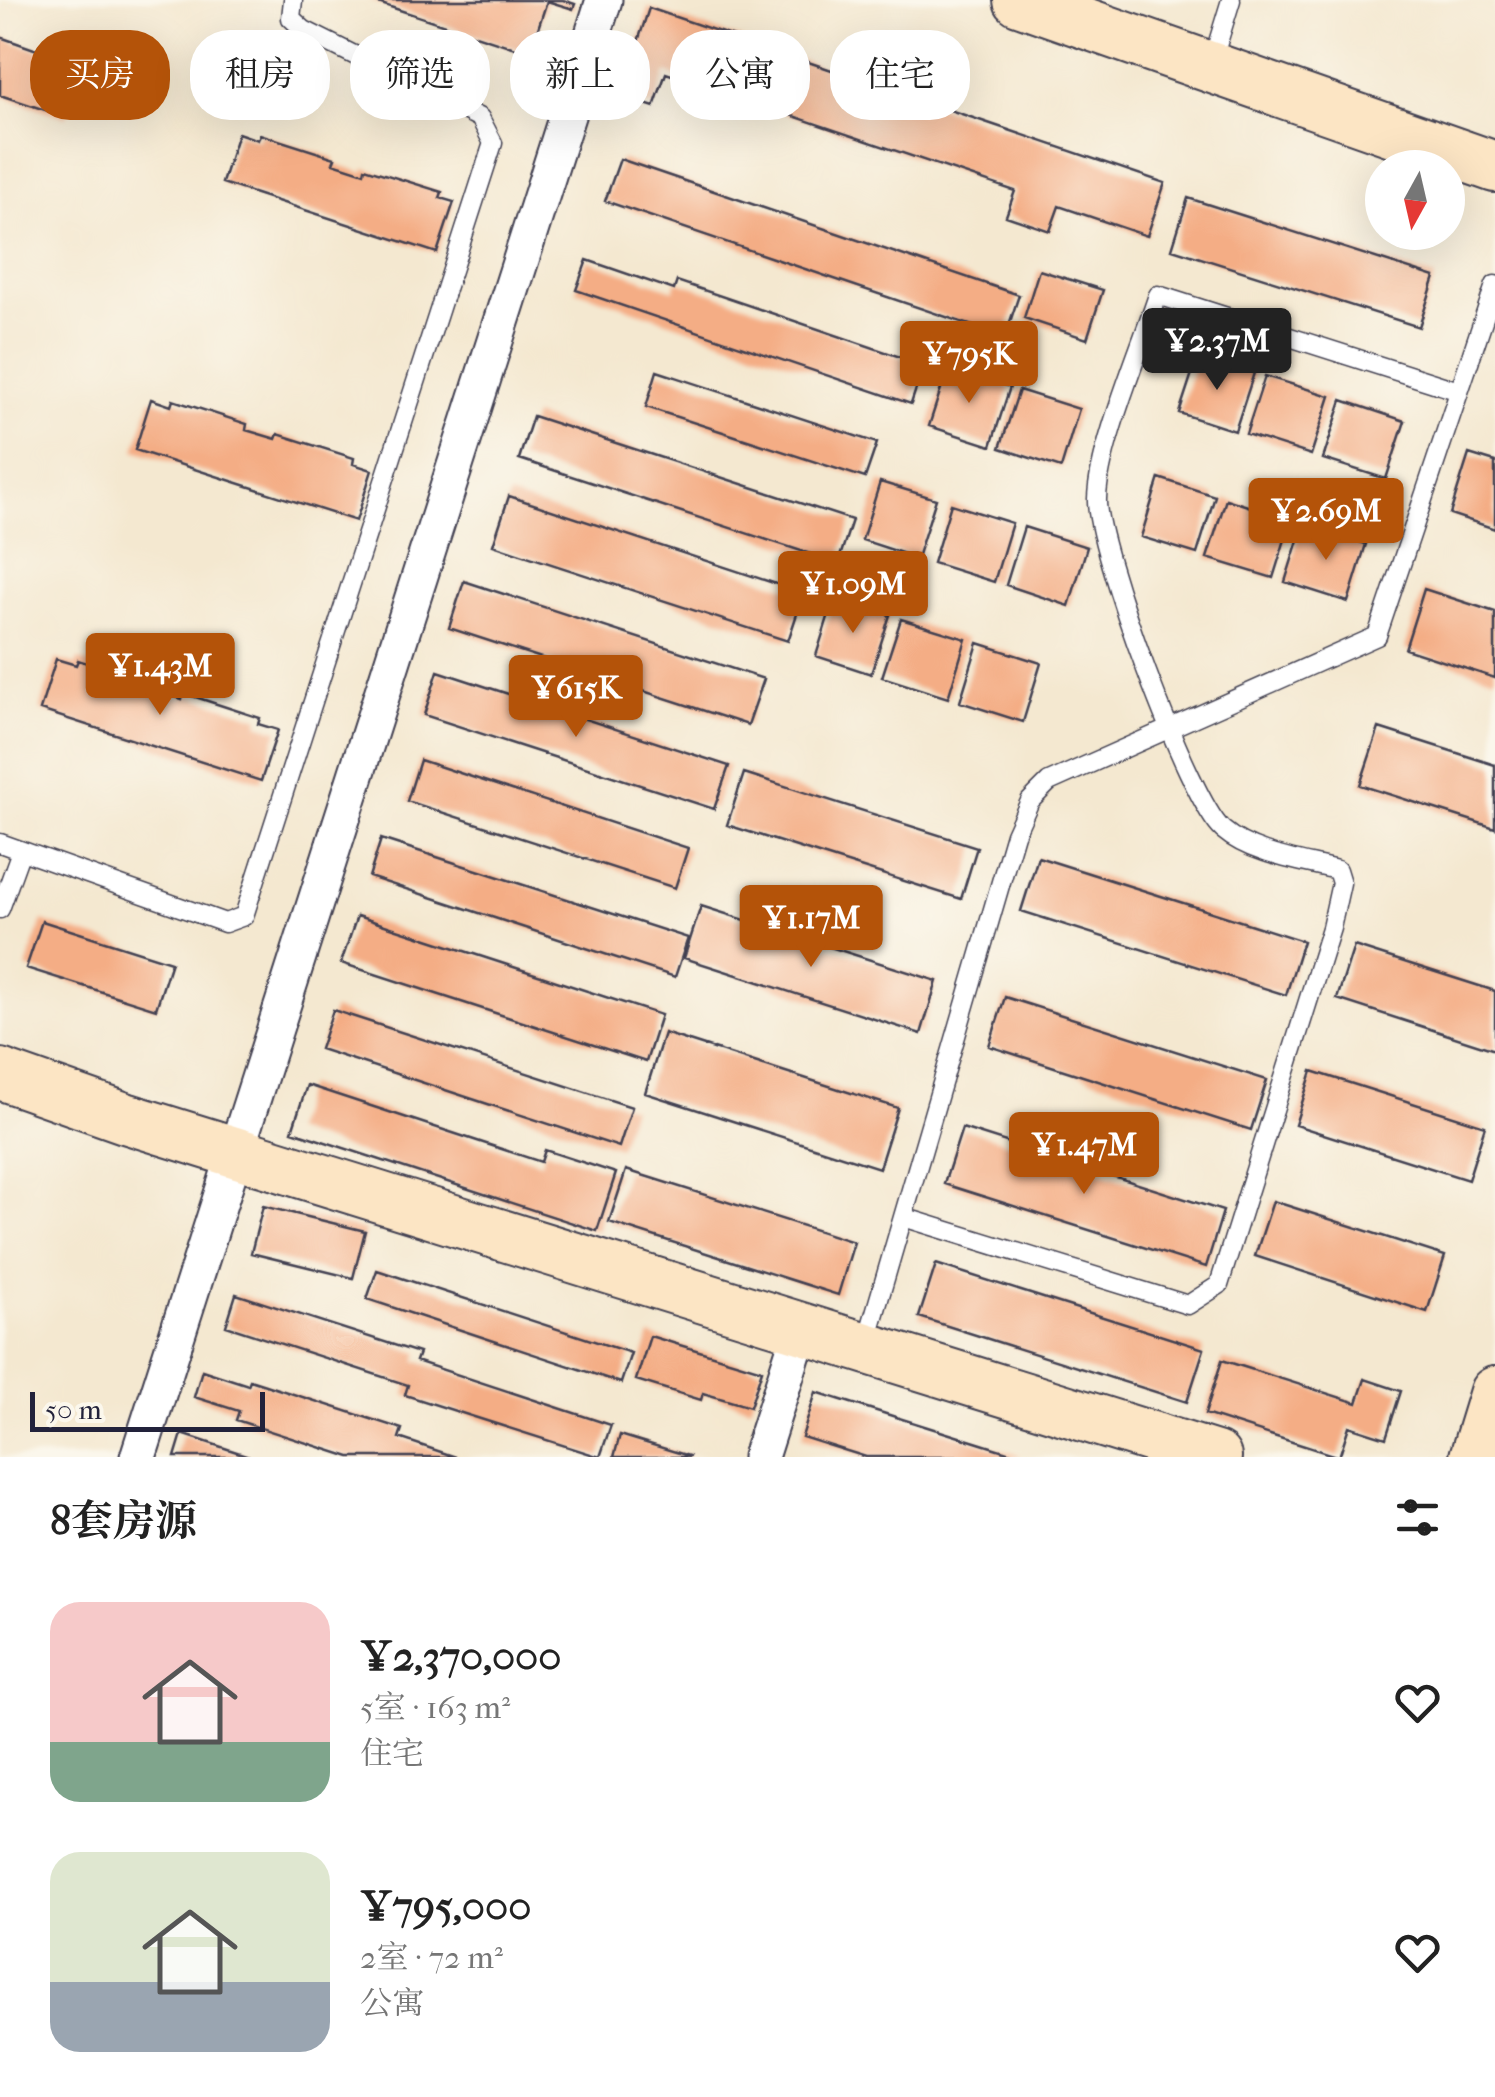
<!DOCTYPE html>
<html lang="zh">
<meta charset="utf-8">
<style>
body{margin:0;font-family:"IM FELL French Canon","Noto Serif SC",serif;background:#f2f2f2;color:#222;height:100vh;display:flex;flex-direction:column;font-size:38px;white-space:nowrap}
*{box-sizing:border-box;margin:0}
p{font-size:32px;color:#767676}
.icon{flex:none;width:55px;height:55px;fill:none;stroke:currentColor;stroke-width:2;stroke-linecap:round;stroke-linejoin:round}
.map{position:relative;height:1457px;overflow:hidden}
.details{display:flex;flex-direction:column;background:#fff;flex:1}
.details>*{flex:none}
.hud{position:absolute;left:30px;top:30px;width:1435px;height:90px;display:flex;gap:20px}
.needle{width:65px;rotate:188deg}
.tools{position:absolute;left:1365px;top:150px;display:grid;gap:20px}
.tools a{display:grid;place-items:center;width:100px;height:100px;border-radius:50%;background:#fff;box-shadow:0 10px 40px #0002;font-size:50px}
.scale{position:absolute;left:30px;bottom:25px;width:235px;box-sizing:border-box;padding-left:10px;border:5px solid #22223b;border-top:0;font-size:28px;line-height:35px;white-space:nowrap;color:#22223b;-webkit-text-stroke:8px #fbf7ec;paint-order:stroke}
.price{position:absolute;translate:-50% -85px;padding:0 22px;border-radius:10px;background:#b45309;color:#fff;font-size:32px;line-height:65px;filter:drop-shadow(0 2px 5px #0008)}
.price::after{content:'';position:absolute;left:50%;top:60px;width:30px;height:22px;margin-left:-15px;background:inherit;clip-path:polygon(0 0,100% 0,50% 100%)}
.price.selected{background:#222;color:#fff}
ul{padding:0;list-style:none}
li{display:flex;align-items:center;gap:30px;height:250px;padding:0 50px}
li span{display:grid;place-items:center;flex:none;width:280px;height:200px;border-radius:30px;color:#555}
li>.icon{margin-inline-start:auto}
span .icon{width:120px;height:120px;fill:#fffc;stroke-width:1}
li b{font-size:42px}
h2{display:flex;justify-content:space-between;align-items:center;height:120px;padding:0 50px;font-size:42px}
.chip{padding:0 35px;border-radius:40px;background:#fff;box-shadow:0 10px 40px #0002;font-size:35px;line-height:90px}
.chip.selected{background:#b45309;color:#fff}
.map>svg:first-child{display:block}
.building{fill:#f4ad85}
.lines{fill:none;stroke-linecap:round;stroke-linejoin:round}
.lane-casing{stroke:#424051;stroke-width:21}
.street-casing{stroke:#424051;stroke-width:39}
.secondary-casing{stroke:#424051;stroke-width:54}
.lane{stroke:#fff;stroke-width:18}
.street{stroke:#fff;stroke-width:35}
.secondary{stroke:#fce5c4;stroke-width:50}
</style>
<div class="map">
<svg width="1495" height="1457" viewBox="0 0 1495 1457">
<rect width="100%" height="100%" fill="#fbf7ec"/>
<filter id="ink" filterUnits="userSpaceOnUse"><feTurbulence type="fractalNoise" baseFrequency=".01" numOctaves="2"/><feDisplacementMap in="SourceGraphic" scale="20" xChannelSelector="R" yChannelSelector="G"/><feConvolveMatrix kernelMatrix="1 2 1 2 8 2 1 2 1" color-interpolation-filters="sRGB"/></filter>
<filter id="wash" filterUnits="userSpaceOnUse"><feTurbulence type="fractalNoise" baseFrequency=".0048" numOctaves="4" result="noise"/><feDisplacementMap in="SourceGraphic" scale="40" xChannelSelector="R" yChannelSelector="G"/><feGaussianBlur stdDeviation="2.25" result="paint"/><feColorMatrix in="noise" values="0 0 0 0 0 0 0 0 0 0 0 0 0 0 0 0 0 1.4 0 .05"/><feComposite in="paint" operator="in"/></filter>
<g filter="url(#wash)">
<rect width="100%" height="100%" fill="#f4e8d0"/>
<g id="blocks">
<!-- building -->
<path class="building" d="M369,0H563L575,4L573,9L547,1L530,53Z
M649,8L1165,183L1147,236L1059,206L1050,231L1006,216L1015,191L666,73L654,107L620,96Z
M0,37L83,66L66,117L0,95Z
M238,133L258,140L260,134L335,158L333,163L364,173L365,168L442,192L440,198L454,202L437,253L222,183Z
M620,159L1019,295L1005,337L605,201Z
M1188,198L1435,277L1419,327L1172,249Z
M587,260L674,290L677,281L924,365L911,404L576,290Z
M1039,270L1103,290L1087,339L1024,318Z
M1198,355L1254,373L1235,431L1179,413Z
M948,367L1010,387L991,446L929,426Z
M657,371L877,443L865,478L646,407Z
M1265,376L1330,396L1311,455L1246,434Z
M1019,390L1079,409L1061,468L1000,448Z
M151,399L171,406L173,400L247,424L246,430L276,439L278,434L354,458L353,464L372,470L356,521L135,450Z
M1342,400L1405,421L1386,479L1323,459Z
M533,416L852,520L838,563L519,459Z
M1469,454L1495,462V529L1450,514Z
M1159,478L1215,496L1197,554L1141,537Z
M880,482L936,499L917,558L862,540Z
M509,496L804,593L788,641L493,545Z
M1226,499L1291,520L1273,578L1207,558Z
M951,504L1012,523L994,582L933,563Z
M1303,524L1366,544L1348,602L1285,582Z
M1024,527L1087,547L1069,606L1006,585Z
M464,581L764,679L748,725L449,628Z
M1424,589L1495,612V678L1405,649Z
M834,598L890,615L871,674L816,656Z
M901,619L966,639L948,698L882,677Z
M978,643L1041,663L1023,722L960,702Z
M56,659L76,665L78,660L153,684L151,689L182,699L183,693L260,718L258,724L278,730L261,781L40,710Z
M438,671L729,766L714,809L424,715Z
M1379,728L1495,765V828L1360,785Z
M420,760L688,848L675,888L407,801Z
M744,773L977,847L961,899L727,825Z
M381,839L688,938L675,977L369,877Z
M1038,857L1303,941L1286,995L1021,911Z
M701,906L937,981L921,1034L684,958Z
M357,916L661,1015L646,1062L341,963Z
M42,921L171,962L156,1009L26,968Z
M1354,946L1495,991V1050L1337,999Z
M1005,997L1267,1080L1251,1130L989,1046Z
M333,1010L632,1107L619,1147L320,1049Z
M664,1033L898,1108L879,1168L645,1093Z
M1312,1071L1485,1126L1468,1180L1295,1125Z
M307,1085L541,1162L545,1150L616,1173L597,1231L292,1131Z
M962,1128L1223,1211L1206,1267L944,1184Z
M626,1170L854,1242L838,1295L609,1222Z
M1273,1201L1445,1256L1427,1312L1255,1256Z
M263,1206L365,1231L353,1278L251,1253Z
M936,1264L1204,1349L1187,1402L919,1317Z
M377,1270L631,1353L621,1383L367,1299Z
M236,1294L419,1353L416,1361L611,1425L600,1457L405,1395L408,1385L226,1326Z
M650,1336L762,1370L750,1407L703,1393L701,1400L636,1380Z
M1222,1360L1357,1403L1365,1379L1401,1391L1386,1438L1349,1426L1339,1457L1205,1414Z
M202,1370L248,1385L250,1380L402,1429L399,1438L456,1457H350L236,1420L239,1411L194,1397Z
M816,1392L1020,1456V1457H866L802,1437Z
M182,1434L249,1456V1457H175Z
M620,1435L689,1456L688,1457H614Z"/>
</g>
</g>
<g filter="url(#ink)">
<use href="#blocks" fill-opacity="0" stroke="#424051" stroke-width="2.5"/>
<g class="lines">
<!-- lane casing -->
<g class="lane-casing">
<path id="lane" d="M1212,62L1231,0
M0,843L225,923L244,916L493,143L480,118L304,30L291,18L293,0
M0,909L21,851
M903,1217L1188,1305L1219,1285L1331,928L1341,883L1337,870C1302,861 1252,855 1223,830C1189,801 1095,545 1097,499C1098,448 1141,348 1158,295L1459,391
M865,1347L1015,834L1030,801L1049,782L1377,636L1495,285"/>
</g>
<!-- street casing -->
<g class="street-casing">
<path id="street" d="M138,1457L604,0
M760,1457L801,1328"/>
</g>
<!-- secondary casing -->
<g class="secondary-casing">
<path id="secondary" d="M1019,0L1495,167
M0,1074L125,1118L1216,1457
M1475,1457L1495,1392"/>
</g>
<!-- lane -->
<use href="#lane" class="lane"/>
<!-- street -->
<use href="#street" class="street"/>
<!-- secondary -->
<use href="#secondary" class="secondary"/>
</g>
</g>
</svg>
<div class="tools">
<a><svg class="needle" viewBox="-14 -14 28 28"><path d="M0-13l5 13h-10z" fill="#e53935"/><path d="M0 13l5-13h-10z" fill="#767676"/></svg></a>
</div>
<div class="scale">50 m</div>
<b class="price selected" style="left:1217px;top:393px">¥2.37M</b>
<b class="price" style="left:969px;top:406px">¥795K</b>
<b class="price" style="left:1326px;top:563px">¥2.69M</b>
<b class="price" style="left:853px;top:636px">¥1.09M</b>
<b class="price" style="left:160px;top:718px">¥1.43M</b>
<b class="price" style="left:576px;top:740px">¥615K</b>
<b class="price" style="left:811px;top:970px">¥1.17M</b>
<b class="price" style="left:1084px;top:1197px">¥1.47M</b>
<div class="hud">
<a class="chip selected">买房</a>
<a class="chip">租房</a>
<a class="chip">筛选</a>
<a class="chip">新上</a>
<a class="chip">公寓</a>
<a class="chip">住宅</a>
</div>
</div>
<section class="details">
<h2>8套房源<svg class="icon" aria-label="filters" viewBox="0 0 24 24"><path d="M4 7h16M4 17h16"/><circle cx="9" cy="7" r="2"/><circle cx="15" cy="17" r="2"/></svg></h2>
<ul>
<li><span style="background:linear-gradient(#f6c9c9 70%,#7fa58c 0)"><svg class="icon" aria-label="home" viewBox="0 0 24 24"><path d="M3 11l9-7 9 7M6 9v11h12V9"/></svg></span><div><b>¥2,370,000</b><p>5室 · 163 m²</p><p>住宅</p></div><svg class="icon" aria-label="heart" viewBox="0 0 24 24"><path d="M12 20l-8-8c-3-5 5-10 8-4 3-6 11-1 8 4z"/></svg></li>
<li><span style="background:linear-gradient(#dfe7d0 65%,#9aa5b1 0)"><svg class="icon" aria-label="home" viewBox="0 0 24 24"><path d="M3 11l9-7 9 7M6 9v11h12V9"/></svg></span><div><b>¥795,000</b><p>2室 · 72 m²</p><p>公寓</p></div><svg class="icon" aria-label="heart" viewBox="0 0 24 24"><path d="M12 20l-8-8c-3-5 5-10 8-4 3-6 11-1 8 4z"/></svg></li>
</ul>
</section>
